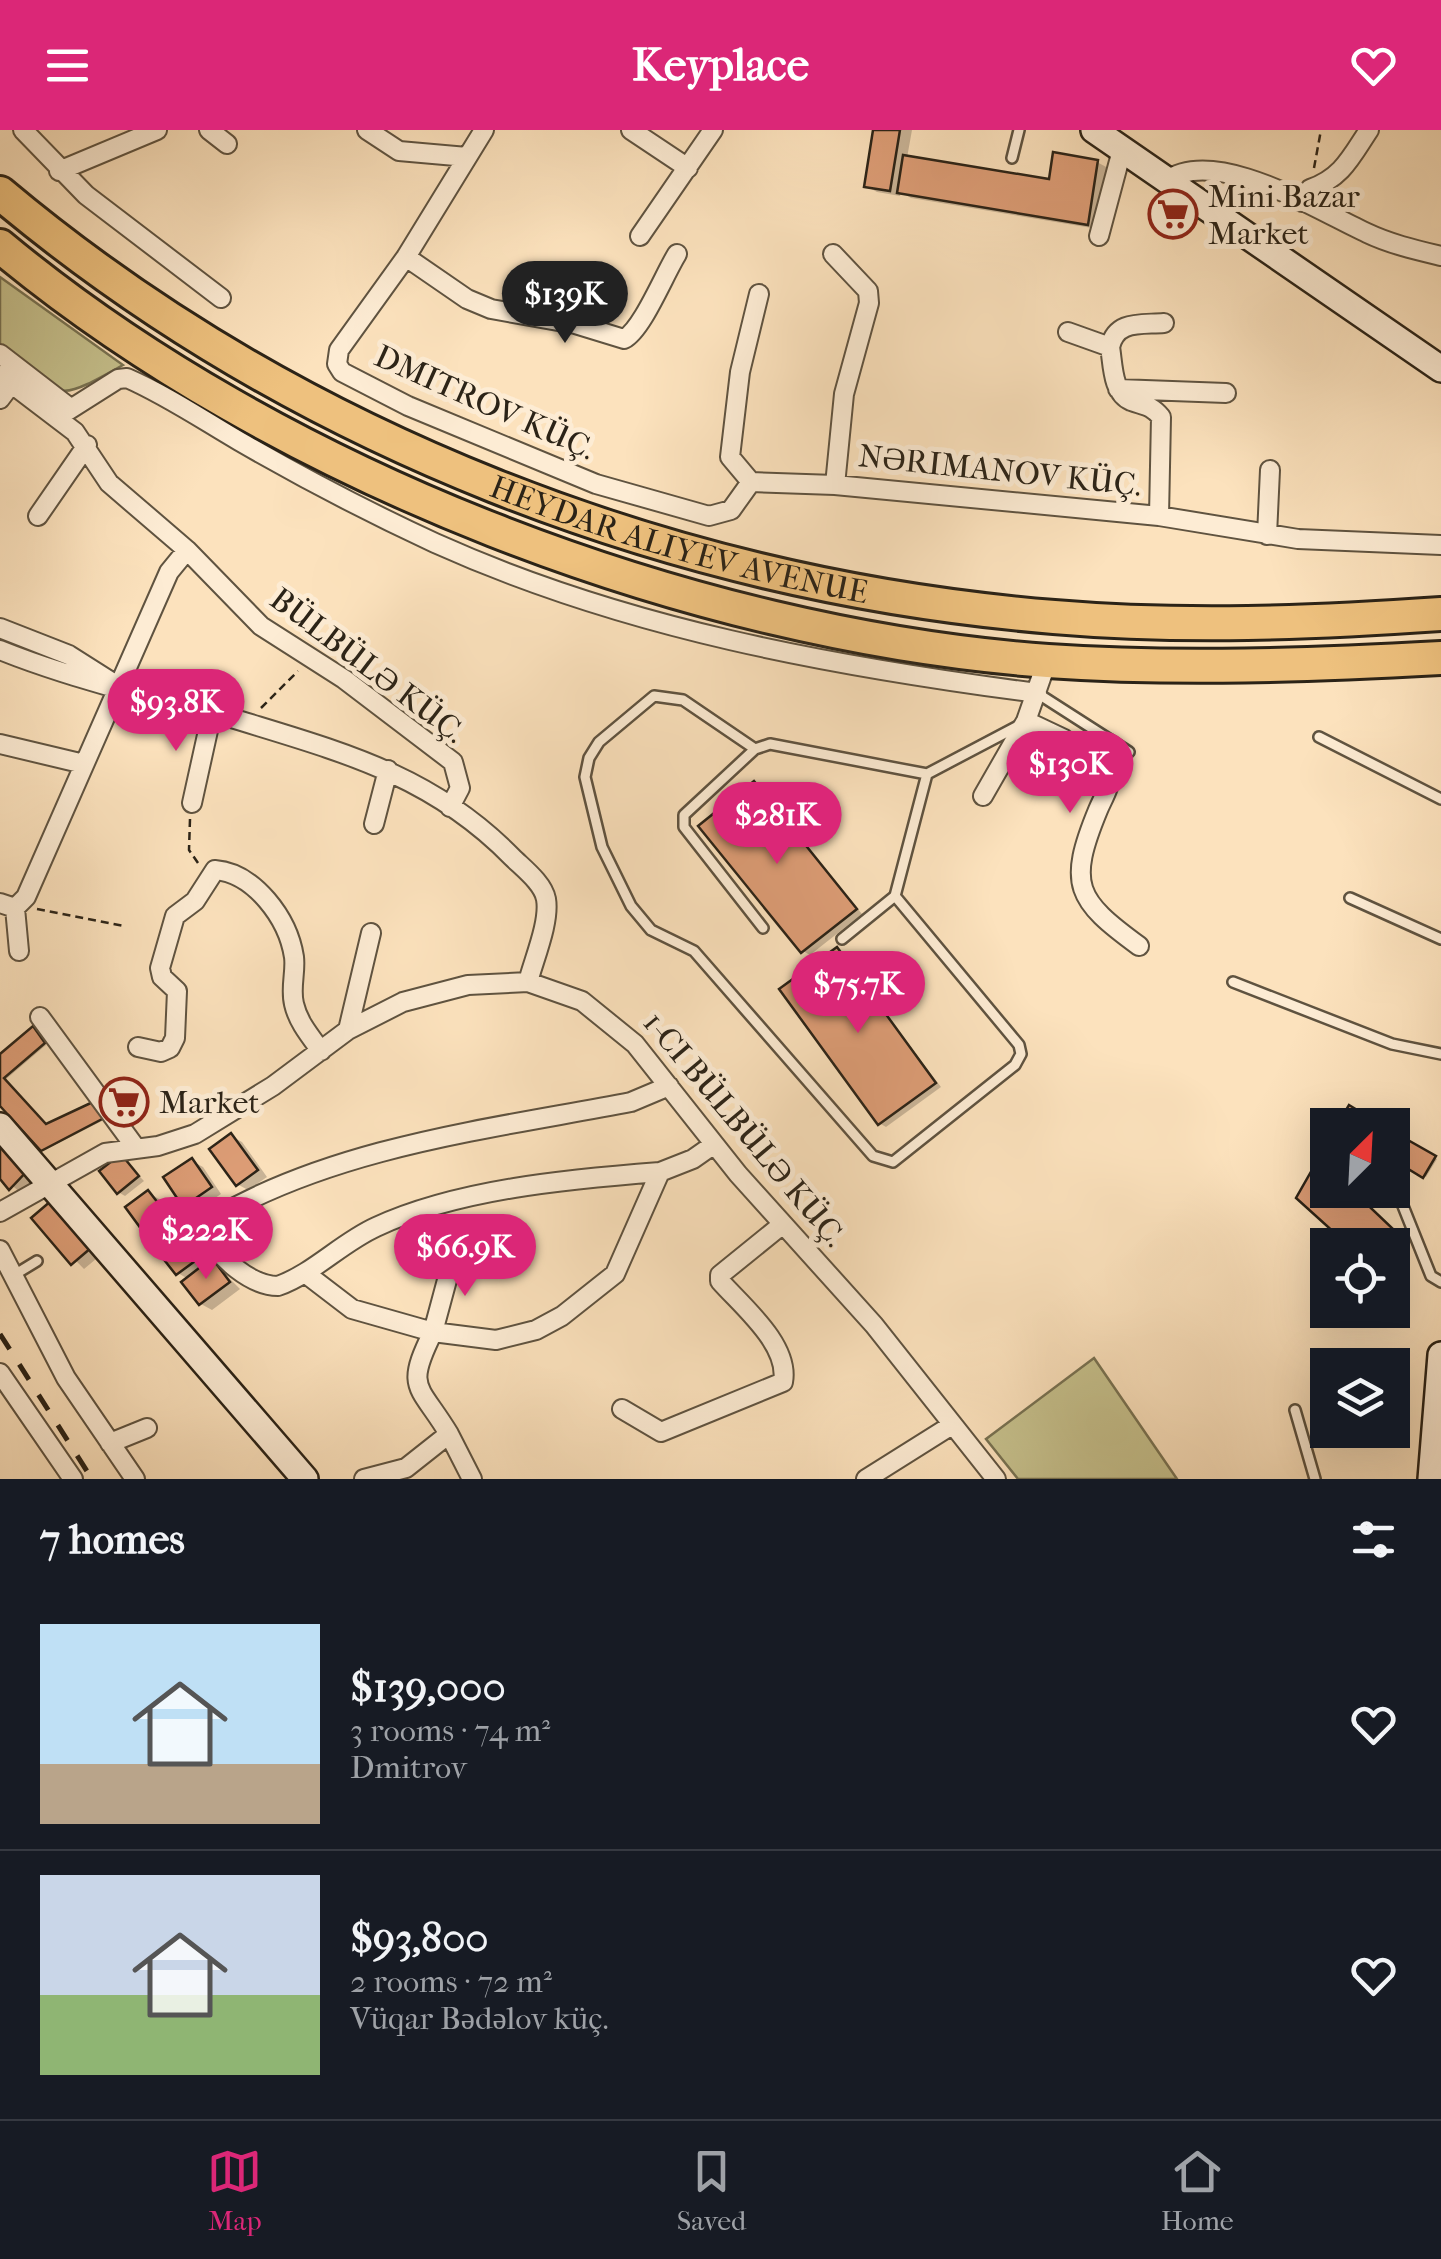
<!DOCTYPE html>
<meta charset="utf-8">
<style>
body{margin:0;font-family:"IM FELL French Canon",serif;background:#242831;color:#f1f3f6;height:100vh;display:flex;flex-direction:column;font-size:38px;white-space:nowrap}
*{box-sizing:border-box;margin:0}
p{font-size:32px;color:#9ea1a6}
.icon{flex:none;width:55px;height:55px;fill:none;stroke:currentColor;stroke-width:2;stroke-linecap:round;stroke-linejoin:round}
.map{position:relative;height:1349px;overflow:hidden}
.drawer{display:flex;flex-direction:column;background:#171b24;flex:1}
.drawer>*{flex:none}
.needle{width:65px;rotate:24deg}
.tools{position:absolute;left:1310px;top:978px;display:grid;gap:20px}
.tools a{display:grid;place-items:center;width:100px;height:100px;border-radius:0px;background:#171b24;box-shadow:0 10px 40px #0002;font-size:50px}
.price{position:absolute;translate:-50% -85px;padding:0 22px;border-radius:35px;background:#db2777;color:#fff;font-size:32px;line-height:65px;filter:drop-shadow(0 2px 5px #0008)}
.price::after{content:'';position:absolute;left:50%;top:60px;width:30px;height:22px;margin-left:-15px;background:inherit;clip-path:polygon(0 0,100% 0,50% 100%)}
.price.current{background:#222;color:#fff}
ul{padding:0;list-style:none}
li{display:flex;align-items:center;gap:30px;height:250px;padding:0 40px}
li+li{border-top:2px solid #363941}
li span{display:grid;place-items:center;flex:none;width:280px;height:200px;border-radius:0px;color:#555}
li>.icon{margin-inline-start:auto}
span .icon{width:120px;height:120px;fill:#fffc;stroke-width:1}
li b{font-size:42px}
h2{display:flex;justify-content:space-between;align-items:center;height:120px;padding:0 40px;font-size:42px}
header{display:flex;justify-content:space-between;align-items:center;height:130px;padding:0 40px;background:#db2777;color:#fff;font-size:45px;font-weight:700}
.tab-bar{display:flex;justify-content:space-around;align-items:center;height:140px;border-top:2px solid #363941;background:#171b24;font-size:28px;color:#9ea1a6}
.tab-bar a{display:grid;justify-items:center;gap:5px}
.tab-bar .current{color:#db2777}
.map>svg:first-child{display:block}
.green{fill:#c6c18d;stroke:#787252;stroke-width:2.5}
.shadow{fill:#0003}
.building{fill:#dd9d76;stroke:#2b2317;stroke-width:2.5}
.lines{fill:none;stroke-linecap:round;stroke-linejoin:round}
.lane-casing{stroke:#5f5340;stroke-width:14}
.street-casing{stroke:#5f5340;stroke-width:22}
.secondary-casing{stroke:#2b2317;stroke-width:30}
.highway-casing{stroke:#2b2317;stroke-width:38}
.path{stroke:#2b2317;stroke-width:2.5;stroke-dasharray:8 5;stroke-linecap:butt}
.lane{stroke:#fdecd4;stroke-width:9}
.street{stroke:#fdecd4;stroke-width:18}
.secondary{stroke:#fdecd4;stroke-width:25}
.highway{stroke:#eec17e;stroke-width:32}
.rail{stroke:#2b2317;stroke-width:5;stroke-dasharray:18 18;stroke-linecap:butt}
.labels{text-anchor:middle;stroke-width:10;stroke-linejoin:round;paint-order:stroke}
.poi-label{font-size:32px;fill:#2b2317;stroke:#fdecd4;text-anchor:start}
.street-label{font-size:32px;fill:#2b2317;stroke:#fdecd4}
</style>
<header><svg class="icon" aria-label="menu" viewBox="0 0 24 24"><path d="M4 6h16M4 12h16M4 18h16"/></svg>Keyplace<svg class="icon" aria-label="heart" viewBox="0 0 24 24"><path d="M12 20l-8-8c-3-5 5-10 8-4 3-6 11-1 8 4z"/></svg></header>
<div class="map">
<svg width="1441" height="1349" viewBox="0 0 1441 1349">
<rect width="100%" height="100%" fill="#fce2bd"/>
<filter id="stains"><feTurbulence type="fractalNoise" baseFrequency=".002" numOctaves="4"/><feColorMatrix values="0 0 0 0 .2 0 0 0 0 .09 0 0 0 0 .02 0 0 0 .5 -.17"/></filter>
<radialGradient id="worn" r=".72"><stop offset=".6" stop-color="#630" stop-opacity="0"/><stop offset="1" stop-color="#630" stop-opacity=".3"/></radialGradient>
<!-- green -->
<path class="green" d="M0,147L123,235C50,276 63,267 0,216Z
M1094,1228L1177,1349H1018L986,1309Z"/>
<!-- shadow -->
<path class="shadow" d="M876,0H912L907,28L1051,52L1097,32L1108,38L1098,99L911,68L901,62L900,66L877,62L866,56Z
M754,654L862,784L810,825L803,821Z
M837,820L941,957L886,997L879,993Z
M35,900L46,915L5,950L47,997L94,974L104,990L45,1020L0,972V927Z
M1392,1004L1437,1029L1426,1047L1392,1026Z
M231,1006L242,1012L267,1047L248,1060L237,1054Z
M0,1015L37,1049L22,1064L0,1045Z
M121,1027L144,1051L125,1066L118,1062Z
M192,1031L203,1037L221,1064L196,1081L185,1075Z
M1328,1060H1350L1393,1101L1380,1115H1351L1299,1067Z
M148,1063L159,1069L186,1104L199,1109L213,1132L240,1159L212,1180L201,1174L188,1149L178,1143Z
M35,1089L102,1124L84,1139Z"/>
<!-- building -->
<path class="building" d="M873,0H900L890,61L864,57Z
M1053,22L1098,30L1088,95L897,63L903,25L1049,49Z
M754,651L857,779L801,823L698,696Z
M837,817L936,953L878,995L779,859Z
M33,896L45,913L4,948L46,994L95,971L104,988L41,1021L0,976V924Z
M1349,975L1382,995H1337Z
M1392,1001L1436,1026L1423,1048L1392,1029Z
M231,1003L258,1040L236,1056L209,1019Z
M0,1012L27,1041L9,1060L0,1049Z
M1328,1012V1060H1352L1392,1098L1376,1115H1348L1296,1068Z
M121,1024L139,1046L117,1064L99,1041Z
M192,1028L212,1057L183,1077L163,1047Z
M148,1060L182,1104L158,1122L125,1077Z
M52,1070L92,1117L71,1135L31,1088Z
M188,1099L206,1123L176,1145L158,1122Z
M212,1128L230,1152L199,1175L181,1152Z"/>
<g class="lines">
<!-- lane casing -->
<g class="lane-casing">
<path id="lane" d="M1012,28L1019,0
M1037,563L1129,622
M1319,607L1441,669
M755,619L683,570L654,566L599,612L589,628L585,647L602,717L631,776L651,800L694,821L873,1026L893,1032L1015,935L1021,924L1019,915L895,766L927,644L770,614L755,619L684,685V697L763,798
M927,644L1020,595
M1350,768L1441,809
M842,809L895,766
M1233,852L1392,914L1441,924
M1395,1056L1431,1146L1441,1152
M14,1145L37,1131
M1295,1280L1315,1349"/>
</g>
<!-- street casing -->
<g class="street-casing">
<path id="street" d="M23,0L86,65L221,168
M209,0L227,14
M367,0L399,21L467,27
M484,0L406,127L339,220L337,234L342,242L408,276L596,354L709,386L731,380L751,352
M631,0L688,38
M59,41L157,0
M1166,51C1215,15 1319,81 1367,103C1390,114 1416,120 1441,126
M1302,72L1310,59C1342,48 1351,27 1369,0
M640,106L713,0
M1099,106L1122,20
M833,124L868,161L869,173L844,264L835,355
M406,127L467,169L491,179L575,194L624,209C642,200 664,145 677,124
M759,164L740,242L730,327L751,352L835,355L1159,386L1298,409L1441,415
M1068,202L1110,217C1116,190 1140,195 1164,193
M1110,217C1113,234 1112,263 1131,271C1145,276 1151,275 1161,287L1159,386
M0,224L70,278
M0,245L75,302L109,353L187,420L261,496L344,549L453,632L460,658L450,677
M1118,259L1226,263
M0,269L12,253
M58,287L118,249L127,248C166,265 203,290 239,311C303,348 368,382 435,413C626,499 831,536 1037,563
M38,386L87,315
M1267,405L1270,340
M0,498L69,525L110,551
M0,520C69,548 140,563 211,587L225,586C334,620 429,642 512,727C523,738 543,753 546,769C550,792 534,829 528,852
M1047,531L1026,591L1064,609L1110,643C1111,656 1103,668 1098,680C1067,755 1076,770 1139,816
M0,614L84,634
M983,666L1026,591
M192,673L211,587
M374,694L388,640
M0,773L15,778L26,767L169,442L187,420
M15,778L19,821
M40,887L136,1018
M348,900L371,803
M138,917L161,922L170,918L175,908L177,861L162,847L160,838L175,786L195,771L215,740C254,743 288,788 294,827C296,842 290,858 294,874C298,892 310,906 321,921
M660,1042C570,1049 458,1059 376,1097C341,1113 314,1143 278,1156C252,1156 217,1128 208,1103L213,1089C338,1016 491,999 631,972L669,956
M0,1082L105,1023L158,1016L195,1004L273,956L348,900L403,872L468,855L528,852L582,871L635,914L738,1044L874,1195L996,1349
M0,1120L66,1248L135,1349
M305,1143L352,1179L433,1202L454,1124
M0,1243L73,1349
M622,1279L661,1302L783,1252C790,1215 742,1176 720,1151V1145L783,1094
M449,1304L472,1349
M110,1313L147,1298
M364,1349L406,1338L449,1304C419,1254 404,1260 433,1202L496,1210L536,1200L562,1186L615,1144L660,1042L693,1029L713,1015
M866,1349L952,1295"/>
</g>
<!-- secondary casing -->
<g class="secondary-casing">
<path id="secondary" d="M1094,0L1441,239
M0,996L305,1349
M1431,1349L1441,1225"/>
</g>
<!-- highway casing -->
<g class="highway-casing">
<g id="highway">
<path id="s1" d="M0,63C294,310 674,456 1054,487C1183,498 1312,493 1441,484"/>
<path d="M0,116C276,346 691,505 1048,531C1179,540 1310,535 1441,528"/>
</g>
</g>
<!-- path -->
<path class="path" d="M1314,38L1321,0
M261,578L298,541
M190,689L189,720L198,733
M37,779L124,796"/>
<!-- lane -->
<use href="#lane" class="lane"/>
<!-- street -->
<use href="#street" class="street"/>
<!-- secondary -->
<use href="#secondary" class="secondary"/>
<!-- highway -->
<use href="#highway" class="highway"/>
<!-- rail -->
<path class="rail" d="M0,1204L92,1349"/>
</g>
<!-- icons -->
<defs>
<g id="supermarket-ring" transform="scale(2.5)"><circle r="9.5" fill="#fdecd4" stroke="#8f2418" stroke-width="1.5"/><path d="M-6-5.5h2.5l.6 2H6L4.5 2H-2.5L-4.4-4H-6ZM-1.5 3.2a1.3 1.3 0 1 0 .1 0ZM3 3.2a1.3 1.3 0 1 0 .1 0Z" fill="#8f2418"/></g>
</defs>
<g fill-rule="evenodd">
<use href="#supermarket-ring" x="1173" y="84"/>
<use href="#supermarket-ring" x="124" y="972"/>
</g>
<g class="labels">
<!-- poi labels -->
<g class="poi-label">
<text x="1208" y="77">Mini Bazar<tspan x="1208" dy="37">Market</tspan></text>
<text x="159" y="983">Market</text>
</g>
<!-- street labels -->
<g class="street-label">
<text transform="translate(485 272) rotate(24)" y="11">DMITROV KÜÇ.</text>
<text transform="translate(1000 340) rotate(6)" y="11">NƏRIMANOV KÜÇ.</text>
<text dy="11" stroke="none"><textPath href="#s1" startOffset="770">HEYDAR ALIYEV AVENUE</textPath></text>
<text transform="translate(368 535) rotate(37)" y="11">BÜLBÜLƏ KÜÇ.</text>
<text transform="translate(745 999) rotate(50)" y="11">1-CI BÜLBÜLƏ KÜÇ.</text>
</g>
</g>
<rect width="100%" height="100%" filter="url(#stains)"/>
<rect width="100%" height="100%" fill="url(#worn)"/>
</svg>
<div class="tools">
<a><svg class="needle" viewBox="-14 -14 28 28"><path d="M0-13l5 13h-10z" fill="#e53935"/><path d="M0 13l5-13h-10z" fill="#9ea1a6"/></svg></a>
<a><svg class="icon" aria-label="locate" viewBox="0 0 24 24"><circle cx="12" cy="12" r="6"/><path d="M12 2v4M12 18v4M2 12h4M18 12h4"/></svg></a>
<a><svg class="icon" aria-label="layers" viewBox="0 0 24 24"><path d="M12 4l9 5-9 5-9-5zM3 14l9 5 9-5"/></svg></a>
</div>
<b class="price current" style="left:565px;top:216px">$139K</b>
<b class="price" style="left:176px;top:624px">$93.8K</b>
<b class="price" style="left:1070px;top:686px">$130K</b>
<b class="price" style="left:777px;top:737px">$281K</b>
<b class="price" style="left:858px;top:906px">$75.7K</b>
<b class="price" style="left:206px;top:1152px">$222K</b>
<b class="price" style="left:465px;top:1169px">$66.9K</b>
</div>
<section class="drawer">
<h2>7 homes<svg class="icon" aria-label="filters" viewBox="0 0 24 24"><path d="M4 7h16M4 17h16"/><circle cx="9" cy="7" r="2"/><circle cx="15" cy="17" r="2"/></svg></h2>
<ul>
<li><span style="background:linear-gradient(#bfe0f5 70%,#b9a48a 0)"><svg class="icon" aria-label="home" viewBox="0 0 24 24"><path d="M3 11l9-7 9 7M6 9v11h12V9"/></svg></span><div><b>$139,000</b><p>3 rooms · 74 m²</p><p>Dmitrov</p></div><svg class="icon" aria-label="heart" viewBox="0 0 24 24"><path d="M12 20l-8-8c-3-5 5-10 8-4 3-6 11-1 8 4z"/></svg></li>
<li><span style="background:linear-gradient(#c9d6e8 60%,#8fb573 0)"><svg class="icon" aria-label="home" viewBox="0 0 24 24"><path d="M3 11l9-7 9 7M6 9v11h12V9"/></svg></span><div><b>$93,800</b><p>2 rooms · 72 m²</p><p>Vüqar Bədəlov küç.</p></div><svg class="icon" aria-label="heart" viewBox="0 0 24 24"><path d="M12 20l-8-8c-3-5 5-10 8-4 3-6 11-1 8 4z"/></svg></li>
</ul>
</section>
<nav class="tab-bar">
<a class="current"><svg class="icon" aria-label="map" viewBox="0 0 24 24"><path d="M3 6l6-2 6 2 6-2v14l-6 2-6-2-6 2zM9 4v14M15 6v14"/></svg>Map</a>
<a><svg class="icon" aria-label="saved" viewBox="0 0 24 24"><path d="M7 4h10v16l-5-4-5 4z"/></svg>Saved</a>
<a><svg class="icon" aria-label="home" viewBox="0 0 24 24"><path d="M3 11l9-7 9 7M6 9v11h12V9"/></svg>Home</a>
</nav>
